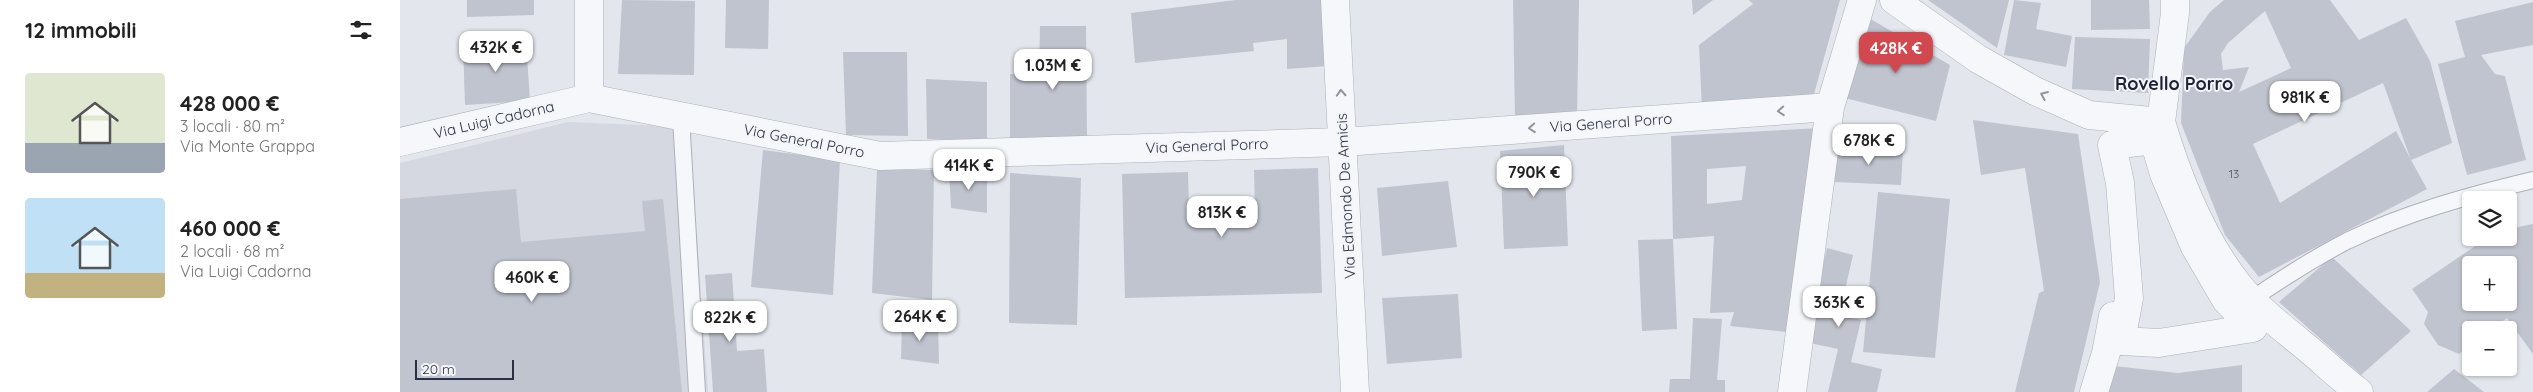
<!DOCTYPE html>
<html lang="it">
<meta charset="utf-8">
<style>
body{margin:0;font-family:Quicksand,sans-serif;background:#f6f6f6;color:#222;height:100vh;display:flex;flex-direction:column;font-size:19px;white-space:nowrap}
*{box-sizing:border-box;margin:0}
p{font-size:16px;color:#767676}
.icon{flex:none;width:28px;height:28px;fill:none;stroke:currentColor;stroke-width:2;stroke-linecap:round;stroke-linejoin:round}
.map{position:relative;flex:1;overflow:hidden}
.details{display:flex;flex-direction:column;background:#fff;width:400px}
.details>*{flex:none}
.fabs{position:absolute;left:2062px;top:191px;display:grid;gap:10px}
.fabs a{display:grid;place-items:center;width:55px;height:55px;border-radius:5px;background:#fff;box-shadow:0 1px 4px #0004;font-size:25px}
.scale{position:absolute;left:15px;bottom:12px;width:99px;box-sizing:border-box;padding-left:5px;border:2px solid #2b3144;border-top:0;font-size:14px;line-height:18px;white-space:nowrap;color:#2b3144;-webkit-text-stroke:4px #f3f5f9;paint-order:stroke}
.price{position:absolute;translate:-50% -42px;padding:0 11px;border-radius:10px;background:#fff;color:#222;font-size:16px;line-height:32px;filter:drop-shadow(0 1px 2px #0008)}
.price::after{content:'';position:absolute;left:50%;top:30px;width:15px;height:11px;margin-left:-8px;background:inherit;clip-path:polygon(0 0,100% 0,50% 100%)}
.price.selected{background:#d1484e;color:#fff}
ul{padding:0;list-style:none}
li{display:flex;align-items:center;gap:15px;height:125px;padding:0 25px}
li span{display:grid;place-items:center;flex:none;width:140px;height:100px;border-radius:5px;color:#555}
li>.icon{margin-inline-start:auto}
span .icon{width:60px;height:60px;fill:#fffc;stroke-width:1}
li b{font-size:21px}
h2{display:flex;justify-content:space-between;align-items:center;height:60px;padding:0 25px;font-size:21px}
main{display:flex;flex:1;min-height:0}
.map>svg:first-child{display:block}
.built{fill:#d5d8e1}
.building{fill:#c0c4cf;fill-rule:evenodd}
.lines{fill:none;stroke-linecap:round;stroke-linejoin:round}
.lane-casing{stroke:#acb0ba;stroke-width:18}
.street-casing{stroke:#acb0ba;stroke-width:29}
.lane{stroke:#f6f7fa;stroke-width:16}
.street{stroke:#f6f7fa;stroke-width:28}
.oneway{stroke:#90949f}
.labels{text-anchor:middle;stroke-width:4;stroke-linejoin:round;paint-order:stroke}
.number-label{font-size:12px;fill:#505667}
.street-label{font-size:15px;fill:#2b3144;stroke:#f3f5f9}
.quarter-label{font-size:18px;font-weight:bold;fill:#1d2235;stroke:#f3f5f9}
</style>
<main>
<section class="details">
<h2>12 immobili<svg class="icon" aria-label="filters" viewBox="0 0 24 24"><path d="M4 7h16M4 17h16"/><circle cx="9" cy="7" r="2"/><circle cx="15" cy="17" r="2"/></svg></h2>
<ul>
<li><span style="background:linear-gradient(#dfe7d0 70%,#9aa5b1 0)"><svg class="icon" aria-label="home" viewBox="0 0 24 24"><path d="M3 11l9-7 9 7M6 9v11h12V9"/></svg></span><div><b>428 000 €</b><p>3 locali · 80 m²</p><p>Via Monte Grappa</p></div></li>
<li><span style="background:linear-gradient(#bfe0f5 75%,#c2b280 0)"><svg class="icon" aria-label="home" viewBox="0 0 24 24"><path d="M3 11l9-7 9 7M6 9v11h12V9"/></svg></span><div><b>460 000 €</b><p>2 locali · 68 m²</p><p>Via Luigi Cadorna</p></div></li>
</ul>
</section>
<div class="map">
<svg width="2133" height="392" viewBox="0 0 2133 392">
<rect width="100%" height="100%" fill="#e3e6ec"/>
<!-- built -->
<path class="built" d="M168,122L289,127L308,392H0V163Z"/>
<!-- building -->
<path class="building" d="M67,0H134V15L67,17Z
M222,0L295,1L294,75L218,74Z
M326,0H369L368,49L325,48Z
M836,0H925L928,66L887,69V39L853,43L854,51L735,63L731,13Z
M1113,0H1179L1177,116L1115,120Z
M1292,0H1313L1293,15Z
M1349,0H1440L1411,105L1302,110L1299,45L1353,4Z
M1528,0H1609L1597,48Z
M1614,0L1641,3L1636,29L1672,36L1666,67L1604,55Z
M1691,0H1749L1750,29L1691,30Z
M1824,0H1930L1959,40L2006,18L2030,61L2052,143L2011,160L2027,189L1859,277L1825,235L1781,123L1784,48L1810,12ZM1865,11L1891,68L1839,92L1849,67L1823,70L1821,54L1828,43ZM1983,83L2011,160L1996,131L1880,203L1853,144Z
M2133,2V45L2081,55L2095,74L2105,76L2126,160L2067,175L2038,64L2065,57L2055,21Z
M1467,17L1550,65L1536,121L1441,97Z
M640,26H686L687,143H610V74H639Z
M1675,37L1750,39L1748,93L1672,89Z
M126,41L130,101L65,105L63,45Z
M443,52H507L508,136L446,135Z
M526,79L587,82V141L527,139Z
M1573,120L1678,134L1700,282L1674,392H1615L1639,293L1644,291L1625,168L1581,175Z
M1420,128L1387,332L1330,326L1334,312L1310,313L1314,236L1273,239L1277,329L1242,331L1238,240L1273,239L1271,136ZM1346,166L1342,200L1307,204V169Z
M1164,145L1168,246L1104,249L1100,151Z
M1436,147L1503,150L1501,185L1435,182Z
M363,150L440,160L433,295L351,287Z
M918,168L922,293L725,298L722,174L788,172L789,211L855,209L854,170Z
M477,169L534,170L532,300L472,293Z
M549,170L587,175V213L551,208Z
M610,173L681,178L677,325L609,323Z
M1048,181L1057,247L982,256L977,188Z
M116,189L121,242L245,231L242,201L263,199L282,392H0V199Z
M1478,192L1550,199L1535,358L1463,352Z
M2133,224V354L2107,318L2091,330H2071V345L2059,354L2038,345L2024,324L2028,312L2012,289L2087,238H2109V229ZM2071,265H2109V302H2071Z
M1427,248L1453,255L1439,316L1461,320L1451,362L1482,369L1477,392H1428L1438,349L1405,342Z
M1932,257L2011,331L1961,375L1879,302Z
M332,273L337,351L364,349L367,392H313L305,275Z
M1058,294L1062,358L987,364L982,298Z
M1293,318L1322,319L1317,380H1325V392H1269L1270,379H1290Z
M502,321L538,323L539,364L501,359Z
M1842,365V392H1706L1714,366L1778,373Z
M2054,369L2084,392H2027Z"/>
<g class="lines">
<!-- lane casing -->
<g class="lane-casing">
<path id="lane" d="M281,117L297,392
M1852,299C1883,278 1914,258 1947,241C2005,213 2070,195 2133,180"/>
</g>
<!-- street casing -->
<g class="street-casing">
<path id="street" d="M935,0L955,392
M1494,0L1578,59L1635,91L1689,115L1761,122C1778,179 1802,239 1839,286C1857,308 1879,325 1901,343C1921,359 1939,377 1959,392
M189,98V0
M1761,122L1775,13V0
M1754,140L1764,174L1795,247L1826,300L1853,328L1759,343L1721,341L1729,298L1720,183L1712,145Z
M0,142L189,98L480,156L944,142L1430,107
M1392,392L1430,107L1462,0
M1694,392L1706,353L1713,316"/>
</g>
<!-- lane -->
<use href="#lane" class="lane"/>
<!-- street -->
<use href="#street" class="street"/>
</g>
<!-- one-way arrows -->
<defs><path id="oneway-chevron" d="M-2-3.5L2.5 0L-2 3.5" fill="none" stroke-width="1.6" stroke-linecap="round" stroke-linejoin="round" transform="scale(1.25)"/></defs>
<g class="oneway">
<use href="#oneway-chevron" transform="translate(941 93) rotate(-93)"/>
<use href="#oneway-chevron" transform="translate(1644 95) rotate(-157)"/>
<use href="#oneway-chevron" transform="translate(1381 111) rotate(176)"/>
<use href="#oneway-chevron" transform="translate(1132 128) rotate(176)"/>
</g>
<g class="labels">
<!-- number labels -->
<g class="number-label">
<text x="1834" y="178">13</text>
</g>
<!-- street labels -->
<g class="street-label">
<text transform="translate(94 120) rotate(-13)" y="5">Via Luigi Cadorna</text>
<text transform="translate(1211 123) rotate(-4)" y="5">Via General Porro</text>
<text transform="translate(404 141) rotate(11)" y="5">Via General Porro</text>
<text transform="translate(807 146) rotate(-2)" y="5">Via General Porro</text>
<text transform="translate(946 196) rotate(-93)" y="5">Via Edmondo De Amicis</text>
</g>
<!-- quarter labels -->
<g class="quarter-label">
<text x="1774" y="90">Rovello Porro</text>
</g>
</g>
</svg>
<div class="fabs">
<a><svg class="icon" aria-label="layers" viewBox="0 0 24 24"><path d="M12 4l9 5-9 5-9-5zM3 14l9 5 9-5"/></svg></a>
<a>+</a>
<a>−</a>
</div>
<div class="scale">20 m</div>
<b class="price" style="left:96px;top:73px">432K €</b>
<b class="price selected" style="left:1496px;top:74px">428K €</b>
<b class="price" style="left:653px;top:91px">1.03M €</b>
<b class="price" style="left:1905px;top:123px">981K €</b>
<b class="price" style="left:1469px;top:166px">678K €</b>
<b class="price" style="left:569px;top:191px">414K €</b>
<b class="price" style="left:1134px;top:198px">790K €</b>
<b class="price" style="left:822px;top:238px">813K €</b>
<b class="price" style="left:132px;top:303px">460K €</b>
<b class="price" style="left:1439px;top:328px">363K €</b>
<b class="price" style="left:520px;top:342px">264K €</b>
<b class="price" style="left:330px;top:343px">822K €</b>
</div>
</main>
